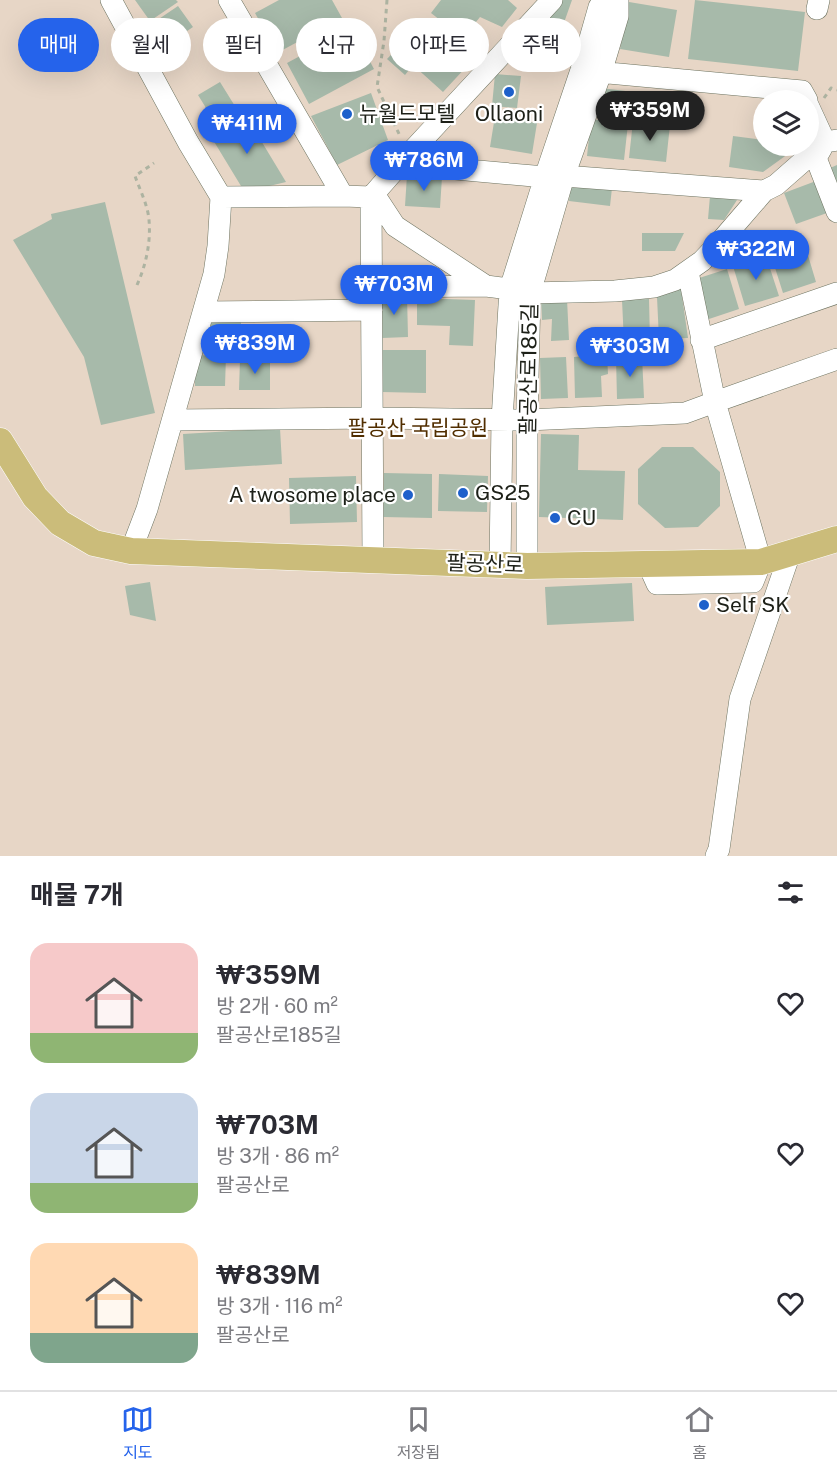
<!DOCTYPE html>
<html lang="ko">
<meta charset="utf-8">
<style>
body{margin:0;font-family:"Public Sans","Noto Sans KR",sans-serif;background:#f7f7f7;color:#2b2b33;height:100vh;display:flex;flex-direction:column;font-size:22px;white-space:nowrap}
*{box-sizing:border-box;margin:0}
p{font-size:20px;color:#7c7c81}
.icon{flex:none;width:33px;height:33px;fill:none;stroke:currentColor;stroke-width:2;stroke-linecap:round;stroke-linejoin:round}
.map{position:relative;height:856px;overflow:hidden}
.sheet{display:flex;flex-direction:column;background:#fff;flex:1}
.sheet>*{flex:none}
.guide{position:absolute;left:18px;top:18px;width:801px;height:54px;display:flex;gap:12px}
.tools{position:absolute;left:753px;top:90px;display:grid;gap:12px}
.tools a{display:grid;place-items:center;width:66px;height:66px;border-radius:50%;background:#fff;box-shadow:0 6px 24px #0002;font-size:30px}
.price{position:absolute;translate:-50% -51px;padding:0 14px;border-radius:21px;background:#2563eb;color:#fff;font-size:20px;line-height:39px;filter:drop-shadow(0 2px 3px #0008)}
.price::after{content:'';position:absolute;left:50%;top:36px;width:18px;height:14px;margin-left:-9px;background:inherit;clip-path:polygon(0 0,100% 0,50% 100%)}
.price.active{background:#222;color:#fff}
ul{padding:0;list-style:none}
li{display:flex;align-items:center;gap:18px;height:150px;padding:0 30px}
li span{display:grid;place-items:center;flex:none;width:168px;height:120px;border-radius:18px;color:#555}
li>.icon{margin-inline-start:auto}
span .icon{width:72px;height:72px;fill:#fffc;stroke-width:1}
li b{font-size:26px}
h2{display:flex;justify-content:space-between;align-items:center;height:72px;padding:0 30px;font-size:26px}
.pill{padding:0 21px;border-radius:27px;background:#fff;box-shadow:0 6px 24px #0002;font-size:21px;line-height:54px}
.pill.active{background:#2563eb;color:#fff}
.dock{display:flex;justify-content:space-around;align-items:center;height:84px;border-top:2px solid #e1e1e2;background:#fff;font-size:16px;color:#7c7c81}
.dock a{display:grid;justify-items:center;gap:3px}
.dock .active{color:#2563eb}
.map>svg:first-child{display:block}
.green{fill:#e7d6c6;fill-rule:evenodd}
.building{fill:#a7baaa}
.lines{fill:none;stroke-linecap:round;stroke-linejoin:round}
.minor-casing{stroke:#6d7360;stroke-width:22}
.major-casing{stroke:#fff;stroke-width:27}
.path{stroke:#adb3a1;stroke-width:3;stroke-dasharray:4.5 4.5;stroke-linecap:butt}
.minor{stroke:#fff;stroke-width:21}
.major{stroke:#cbbc7a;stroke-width:26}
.poi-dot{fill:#1d60cb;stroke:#fff;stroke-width:2}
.labels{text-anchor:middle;stroke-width:4.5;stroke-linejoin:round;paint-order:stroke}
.poi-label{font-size:21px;fill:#1d2018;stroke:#fff;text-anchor:start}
.street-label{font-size:21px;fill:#1d2018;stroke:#fff}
.park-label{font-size:21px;fill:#512e00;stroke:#fff}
</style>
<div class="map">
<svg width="837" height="856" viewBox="0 0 837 856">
<rect width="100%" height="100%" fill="#eff6e0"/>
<!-- green -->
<path class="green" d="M0,0H837V856H0ZM764,100H808V146H764Z"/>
<!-- building -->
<path class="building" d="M135,0H176L178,2L150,21Z
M279,0H332L342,18L277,53L255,13Z
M441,0H508L517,8L502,27L480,17L463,38L431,13Z
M558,0H572L549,65L517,54Z
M695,0L805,12L798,71L688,59Z
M629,2L677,10L669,57L620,49Z
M178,6L193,27L165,46L150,25Z
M422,22L468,65L443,92L413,65L405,75L387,59Z
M352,28L374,69L309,104L287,63Z
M495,74L521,76L517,108L492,106Z
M220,82L238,111L216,124L198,95Z
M601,88L642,93L640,110L599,106Z
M371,93L388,140L337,165L311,116Z
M245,114L286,182L265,187L241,186L210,135Z
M495,116L537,123L532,154L490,147Z
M591,119L628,124L624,160L587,156Z
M633,121L670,125L666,162L629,158Z
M733,136L764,140V146H799L763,172L729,167Z
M837,165V183L830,168Z
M407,175L442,177L440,208L405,206Z
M816,181L827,213L796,224L784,193Z
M571,184L612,188L610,206L569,201Z
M710,196L739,197L724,220L708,219Z
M105,202L155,413L101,425L84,357L13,240L52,219L51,214Z
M642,233H684L675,251H642Z
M804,242L816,282L783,293L770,252Z
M766,256L779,296L745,306L733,266Z
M727,269L739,309L706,320L693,280Z
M681,289L688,338L659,339L657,297Z
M407,295L408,337L382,338L381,296Z
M417,298L475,300L473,346L449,345L450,326L417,325Z
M541,299H567L569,340L551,341L552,319L542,320Z
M649,299L650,341L624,342L622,300Z
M211,319L241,320V350H211Z
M382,350H426V393L382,392Z
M607,354L608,374L601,376L602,397L575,398L574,357Z
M195,355L226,356L225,386H195Z
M566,357L568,398L541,399L540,358Z
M642,357L644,398L617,399L616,358Z
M240,359L270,360V390H239Z
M280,428L282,464L185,470L183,434Z
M541,434L579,435L578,470L625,471L623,520L539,517Z
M662,447H693L720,472V506L698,527L665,528L638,504V469Z
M384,473L432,474V518L383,517Z
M439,474L488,476L487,512L438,511Z
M356,476L357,522L290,524L289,478Z
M150,582L156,621L130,615L125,586Z
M632,583L634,621L547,625L545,587Z"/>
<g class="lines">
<!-- minor casing -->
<g class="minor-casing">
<path id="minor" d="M111,0L188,142L221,197
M229,0L343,196
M817,9L819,0
M587,71L802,91L807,100
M808,105L825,142
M825,142L816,158L837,212
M400,164L545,177L564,176L764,191L776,185L825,142L837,140
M374,194L395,226L486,286
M221,197L343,196L371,197L400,164L552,0
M371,197L373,560
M372,287L486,286L510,289L530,293L615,291L654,287L675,280L702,261L720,242L764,191
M204,312L372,310
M701,340L837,293
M173,420L373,418L527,420L685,413L715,402L837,359
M131,551L147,509L214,274L218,246L221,197
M648,564L657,584L753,582L761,562L715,402L688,272
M500,565L502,420L510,289L545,177L581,70L599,7L604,0
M527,566V420L530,293L564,176L601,73L618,16V0
M716,856L719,849L740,699L790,553"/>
</g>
<!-- major casing -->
<g class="major-casing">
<path id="major" d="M0,441L35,497L60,523L94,543L131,551L527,566L761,562L837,539"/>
</g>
<!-- path -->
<path class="path" d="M387,0L384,41L377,87L400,136
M824,98L831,88L837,90
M137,285C146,265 151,242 149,220C148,206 140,190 135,176L154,163"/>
<!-- minor -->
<use href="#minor" class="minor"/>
<!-- major -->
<use href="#major" class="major"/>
</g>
<!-- markers -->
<g class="poi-dot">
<circle cx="509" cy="92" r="6"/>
<circle cx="347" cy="114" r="6"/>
<circle cx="463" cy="493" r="6"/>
<circle cx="408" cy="495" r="6"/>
<circle cx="555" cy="518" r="6"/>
<circle cx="704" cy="605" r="6"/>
</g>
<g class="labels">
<!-- poi labels -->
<g class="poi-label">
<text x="359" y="121">뉴월드모텔</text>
<text x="509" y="121" text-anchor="middle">Ollaoni</text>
<text x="475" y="500">GS25</text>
<text x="396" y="502" text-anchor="end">A twosome place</text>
<text x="567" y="525">CU</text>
<text x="716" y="612">Self SK</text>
</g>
<!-- street labels -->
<g class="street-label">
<text transform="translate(529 369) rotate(-89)" y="7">팔공산로185길</text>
<text transform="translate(485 564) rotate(2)" y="7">팔공산로</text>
</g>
<!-- park labels -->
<g class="park-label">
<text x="418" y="435">팔공산 국립공원</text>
</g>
</g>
</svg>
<div class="tools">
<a><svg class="icon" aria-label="layers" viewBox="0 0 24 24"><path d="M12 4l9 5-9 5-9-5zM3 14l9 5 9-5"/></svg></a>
</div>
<b class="price active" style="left:650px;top:142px">₩359M</b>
<b class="price" style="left:247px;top:155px">₩411M</b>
<b class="price" style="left:424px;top:192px">₩786M</b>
<b class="price" style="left:756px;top:281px">₩322M</b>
<b class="price" style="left:394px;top:316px">₩703M</b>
<b class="price" style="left:255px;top:375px">₩839M</b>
<b class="price" style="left:630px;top:378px">₩303M</b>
<div class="guide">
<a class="pill active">매매</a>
<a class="pill">월세</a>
<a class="pill">필터</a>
<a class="pill">신규</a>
<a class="pill">아파트</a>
<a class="pill">주택</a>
</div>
</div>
<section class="sheet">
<h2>매물 7개<svg class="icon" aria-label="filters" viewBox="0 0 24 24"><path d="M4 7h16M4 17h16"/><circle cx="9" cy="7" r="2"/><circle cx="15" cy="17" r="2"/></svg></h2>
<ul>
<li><span style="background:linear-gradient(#f6c9c9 75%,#8fb573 0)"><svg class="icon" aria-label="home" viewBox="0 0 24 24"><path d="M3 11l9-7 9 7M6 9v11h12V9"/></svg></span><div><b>₩359M</b><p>방 2개 · 60 m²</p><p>팔공산로185길</p></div><svg class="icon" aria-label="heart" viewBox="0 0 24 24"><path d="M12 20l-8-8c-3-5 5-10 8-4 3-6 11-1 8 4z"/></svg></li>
<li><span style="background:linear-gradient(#c9d6e8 75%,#8fb573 0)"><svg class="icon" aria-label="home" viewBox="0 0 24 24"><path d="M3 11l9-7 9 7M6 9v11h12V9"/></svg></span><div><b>₩703M</b><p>방 3개 · 86 m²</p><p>팔공산로</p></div><svg class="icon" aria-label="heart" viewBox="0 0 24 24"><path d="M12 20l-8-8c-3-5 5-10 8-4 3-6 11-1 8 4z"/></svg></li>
<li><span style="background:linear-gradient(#ffd9b3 75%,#7fa58c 0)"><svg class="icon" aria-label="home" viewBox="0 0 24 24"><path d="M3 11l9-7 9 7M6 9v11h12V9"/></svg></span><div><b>₩839M</b><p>방 3개 · 116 m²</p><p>팔공산로</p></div><svg class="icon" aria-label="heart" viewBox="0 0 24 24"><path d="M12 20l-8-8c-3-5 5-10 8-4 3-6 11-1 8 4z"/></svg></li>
</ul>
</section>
<nav class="dock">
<a class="active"><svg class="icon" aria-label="map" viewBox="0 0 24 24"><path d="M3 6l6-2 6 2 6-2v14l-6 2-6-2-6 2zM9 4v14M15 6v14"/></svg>지도</a>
<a><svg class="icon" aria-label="saved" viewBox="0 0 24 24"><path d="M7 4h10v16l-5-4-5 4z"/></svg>저장됨</a>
<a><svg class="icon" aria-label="home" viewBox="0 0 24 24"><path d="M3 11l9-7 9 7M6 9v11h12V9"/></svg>홈</a>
</nav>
